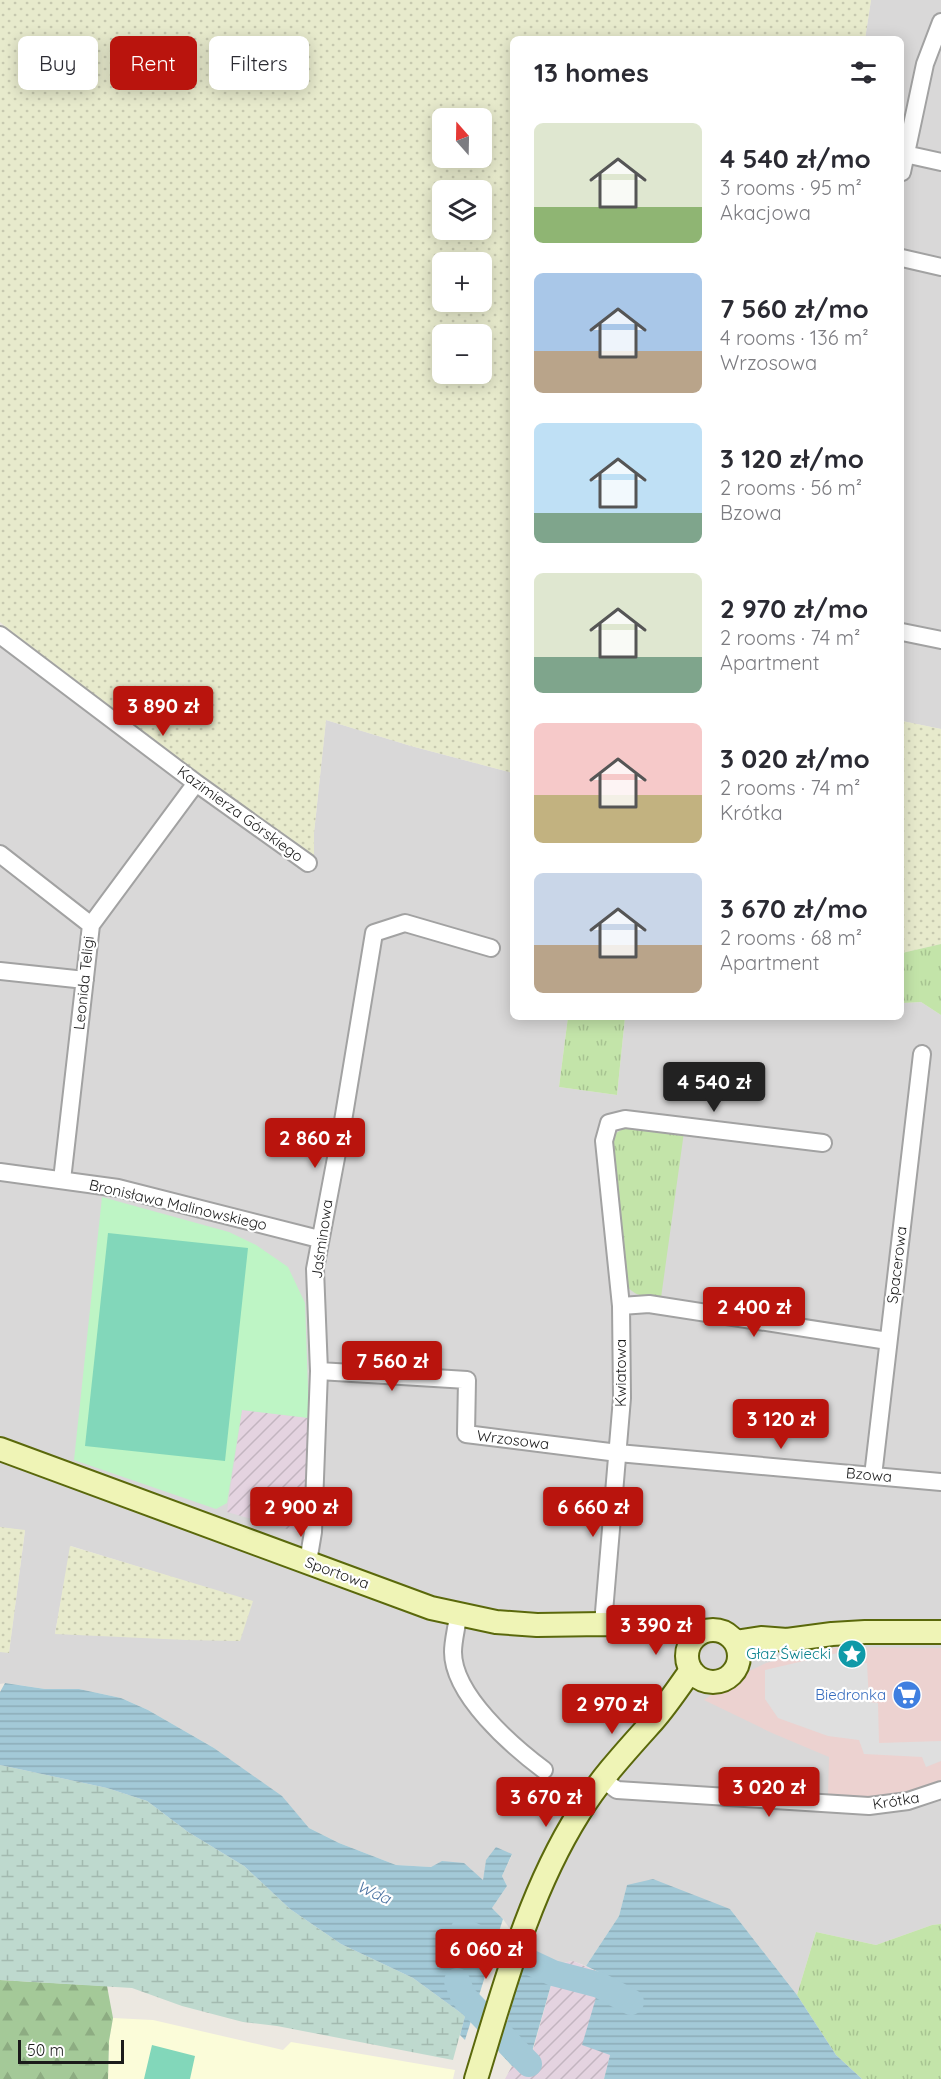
<!DOCTYPE html>
<meta charset="utf-8">
<style>
body{margin:0;font-family:Quicksand,sans-serif;background:#f7f7f7;color:#2b2b33;height:100vh;display:flex;flex-direction:column;font-size:22px;white-space:nowrap}
*{box-sizing:border-box;margin:0}
p{font-size:20px;color:#7c7c81}
.icon{flex:none;width:33px;height:33px;fill:none;stroke:currentColor;stroke-width:2;stroke-linecap:round;stroke-linejoin:round}
.map{position:relative;flex:1;overflow:hidden}
.panel{position:absolute;left:510px;top:36px;width:394px;height:984px;display:flex;flex-direction:column;background:#fff;border-radius:9px;box-shadow:0 3px 15px #0003}
.panel>*{flex:none}
.guide{position:absolute;left:18px;top:36px;width:402px;height:54px;display:flex;gap:12px}
.needle{width:39px;rotate:340deg}
.controls{position:absolute;left:432px;top:108px;display:grid;gap:12px}
.controls a{display:grid;place-items:center;width:60px;height:60px;border-radius:9px;background:#fff;box-shadow:0 3px 15px #0003;font-size:30px}
.scale{position:absolute;left:18px;bottom:15px;width:106px;box-sizing:border-box;padding-left:6px;border:3px solid #1b1b1b;border-top:0;font-size:16px;line-height:21px;white-space:nowrap;color:#1b1b1b;-webkit-text-stroke:4px #fff;paint-order:stroke}
.price{position:absolute;translate:-50% -51px;padding:0 14px;border-radius:6px;background:#b9140d;color:#fff;font-size:20px;line-height:39px;filter:drop-shadow(0 2px 3px #0008)}
.price::after{content:'';position:absolute;left:50%;top:36px;width:18px;height:14px;margin-left:-9px;background:inherit;clip-path:polygon(0 0,100% 0,50% 100%)}
.price.current{background:#222;color:#fff}
ul{padding:0;list-style:none}
li{display:flex;align-items:center;gap:18px;height:150px;padding:0 24px}
li span{display:grid;place-items:center;flex:none;width:168px;height:120px;border-radius:9px;color:#555}
li>.icon{margin-inline-start:auto}
span .icon{width:72px;height:72px;fill:#fffc;stroke-width:1}
li b{font-size:26px}
h2{display:flex;justify-content:space-between;align-items:center;height:72px;padding:0 24px;font-size:26px}
.chip{padding:0 21px;border-radius:9px;background:#fff;box-shadow:0 3px 15px #0003;font-size:21px;line-height:54px}
.chip.current{background:#b9140d;color:#fff}
.map>svg:first-child{display:block}
.residential{fill:#d9d8d8;fill-rule:evenodd}
.commercial{fill:#ecd2d0}
.industrial{fill:url(#industrial-furrows)}
.education{fill:#fbfcd9}
.farmland{fill:url(#farmland-dots);fill-rule:evenodd}
.grass{fill:url(#grass-tufts)}
.forest{fill:url(#forest-firs)}
.wetland{fill:url(#wetland-marsh)}
.park{fill:#bef5c5}
.pitch{fill:#82d7ba}
.parking{fill:#dfdfdf}
.water{fill:url(#water-rules)}
.lines{fill:none;stroke-linecap:round;stroke-linejoin:round}
.river{stroke:#a3c9d7;stroke-width:26}
.street-casing{stroke:#a2a2a2;stroke-width:20}
.secondary-casing{stroke:#5a680b;stroke-width:26}
.street{stroke:#fff;stroke-width:16}
.secondary{stroke:#eff4b6;stroke-width:22}
.labels{text-anchor:middle;stroke-width:4.5;stroke-linejoin:round;paint-order:stroke}
.street-label{font-size:15px;fill:#1b1b1b;stroke:#fff}
.culture-label{font-size:15px;fill:#0d838f;stroke:#fff;text-anchor:end}
.shop-label{font-size:15px;fill:#366cbe;stroke:#fff;text-anchor:end}
.water-label{font-size:16px;font-style:italic;fill:#4e75a3;stroke:#fff}
</style>
<div class="map">
<svg width="941" height="2079" viewBox="0 0 941 2079">
<defs>
<pattern id="industrial-furrows" width="10" height="10" patternUnits="userSpaceOnUse" patternTransform="scale(1.5)"><rect width="10" height="10" fill="#e4d3e0"/><path d="M-1 1l2-2M0 10L10 0M9 11l2-2" fill="none" stroke="#c3b5c0"/></pattern>
<pattern id="farmland-dots" width="8" height="8" patternUnits="userSpaceOnUse" patternTransform="scale(1.5)"><rect width="8" height="8" fill="#e7eacc"/><path d="M2 2h.1M6 6h.1" fill="none" stroke="#c6c8af" stroke-width="1.8" stroke-linecap="round"/></pattern>
<pattern id="grass-tufts" width="24" height="20" patternUnits="userSpaceOnUse" patternTransform="scale(1.5)"><rect width="24" height="20" fill="#c3e4a9"/><path d="M3 7l-1-3M5 7V3M7 7l1-3M15 17l-1-3M17 17v-4M19 17l1-3" fill="none" stroke="#a7c391"/></pattern>
<pattern id="forest-firs" width="22" height="20" patternUnits="userSpaceOnUse" patternTransform="scale(1.5)"><rect width="22" height="20" fill="#a4c998"/><path d="M5 1l3.5 6h-7zM16 11l3.5 6h-7z" fill="#8dac82"/></pattern>
<pattern id="wetland-marsh" width="20" height="14" patternUnits="userSpaceOnUse" patternTransform="scale(1.5)"><rect width="20" height="14" fill="#bed9ce"/><path d="M1 5h8M5 5V1M11 12h8M15 12V8" fill="none" stroke="#a3bab0"/></pattern>
<pattern id="water-rules" width="6" height="5" patternUnits="userSpaceOnUse" patternTransform="scale(1.5)"><rect width="6" height="5" fill="#a3c9d7"/><path d="M0 2.5h6" fill="none" stroke="#8cacb8"/></pattern>
</defs>
<rect width="100%" height="100%" fill="#ece8e1"/>
<!-- residential -->
<path class="residential" d="M871,0H941V729L902,721V39H865Z
M7,627L113,720L314,857V833L326,720L411,746L513,773V1017H568L559,1087L617,1095L625,1017H902V1003L921,1002L941,1015V1924L932,1925L876,1945L816,1932L797,1995L730,1909L627,1885L619,1916L586,1966L573,1961L557,1964L526,1952L503,1919L492,1908L507,1886L502,1876L512,1855L486,1861L483,1881L443,1861L431,1867L396,1865L339,1843L309,1828L281,1796L214,1748L148,1710L121,1698L79,1689H45L6,1683L0,1684V1652H9L25,1531L0,1527V635ZM71,1546L181,1580L55,1633Z"/>
<!-- commercial -->
<path class="commercial" d="M840,1647L941,1648V1783L916,1792L878,1799L828,1796L829,1757L772,1733L704,1700L724,1686V1683L766,1663L804,1653Z"/>
<!-- industrial -->
<path class="industrial" d="M242,1410L309,1418L305,1534L227,1512Z
M573,1961L603,1974L599,1985L610,2055L604,2079H505L512,2066L528,2068L557,1964Z"/>
<!-- education -->
<path class="education" d="M113,2018L153,2020L283,2050L291,2042L455,2070L453,2079H108L109,2041Z"/>
<!-- farmland -->
<path class="farmland" d="M0,0H871L865,39H513V773L411,746L326,720L314,833V858L113,719L0,622ZM442,118H482V158H442ZM442,190H482V230H442ZM442,262H482V302H442ZM442,334H482V374H442Z
M902,721L941,729V944L902,953Z
M0,1527L25,1530L9,1653L0,1652Z
M70,1546L253,1601L240,1641L186,1640L55,1634Z"/>
<!-- grass -->
<path class="grass" d="M941,944V1015L921,1002L902,1003V953Z
M568,1017H625L617,1095L559,1087Z
M626,1127L684,1132L661,1298C647,1297 633,1297 625,1283L611,1146L616,1133Z
M941,1924V2079H862L836,2055L797,1995L816,1932L876,1945L932,1925Z"/>
<!-- forest -->
<path class="forest" d="M0,1980L107,1986L113,2018L109,2041L108,2079H0Z"/>
<!-- wetland -->
<path class="wetland" d="M0,1765L107,1788L147,1801L188,1832L244,1866L290,1909L341,1944L413,1978L465,2016L453,2060L277,2026L243,2022L182,2006L132,1988L0,1980Z"/>
<!-- park -->
<path class="park" d="M102,1197L229,1232L256,1245L288,1267L305,1303L309,1418L242,1410L227,1503L216,1509L74,1460Z"/>
<!-- pitch -->
<path class="pitch" d="M108,1233L248,1248L225,1461L85,1446Z
M152,2045L195,2056L190,2079H144Z"/>
<!-- parking -->
<path class="parking" d="M842,1652L845,1662L867,1663L869,1702L878,1703L879,1743L941,1741V1761L926,1767L922,1757L864,1754L859,1740L828,1736L778,1718L765,1699V1670Z"/>
<!-- water -->
<path class="water" d="M5,1683L45,1689H79L121,1698L148,1710L214,1748L282,1796L309,1828L339,1843L396,1865L431,1867L442,1861L464,1863L483,1880L486,1860L496,1847L512,1854L502,1876L507,1886L492,1908L503,1919L465,2040L460,2035L465,2016L413,1978L341,1944L290,1909L244,1866L188,1832L147,1801L107,1788L0,1765V1692Z
M653,1879L730,1909L797,1995L836,2055L862,2079H604L610,2055L582,2045L603,1974L586,1966L619,1916L627,1885Z
M526,1952L557,1964L527,2069L512,2066L499,2052Z"/>
<g class="lines">
<!-- river -->
<path class="river" d="M463,1931L553,1973L599,1985L631,2002
M457,1981L463,1996L529,2064"/>
<!-- street casing -->
<g class="street-casing">
<path id="street" d="M905,154L941,162
M902,172L925,64L941,22
M902,258L941,267
M902,632L941,640
M0,635L196,783L308,863
M0,854L91,925
M0,971L85,980
M0,1172L118,1188L319,1239
M62,1180L91,925L196,783
M621,1306L649,1304L888,1341
M319,1371L467,1380L466,1434L618,1453L941,1482
M873,1476L922,1054
M308,1562L313,1532L319,1371L315,1269L343,1121L374,933L405,923L491,948
M458,1615C457,1627 453,1640 453,1652C453,1695 512,1746 544,1770
M603,1624L622,1398L621,1306L604,1141L609,1123L625,1119L823,1143
M602,1779L617,1790L869,1806L908,1801L941,1790"/>
</g>
<!-- secondary casing -->
<g class="secondary-casing">
<path id="secondary" d="M0,1449L431,1608L496,1622L537,1625L603,1624L652,1626L663,1623L697,1635
M687 1656a26 26 0 1 1 52 0a26 26 0 1 1-52 0Z
M735,1642L761,1638L787,1640L832,1634L865,1632H941
M476,2079C504,1988 528,1894 579,1813C600,1779 627,1750 653,1721C667,1705 679,1687 691,1670"/>
</g>
<!-- street -->
<use href="#street" class="street"/>
<!-- secondary -->
<use href="#secondary" class="secondary"/>
</g>
<!-- icons -->
<defs>
<g id="sight-disc" transform="scale(1.5)"><circle r="9.5" fill="#0f9aa8" stroke="#fff"/><path d="M0-6L1.8-2.2L6-1.7L2.9 1.2L3.7 5.4L0 3.3L-3.7 5.4L-2.9 1.2L-6-1.7L-1.8-2.2Z" fill="#fff"/></g>
<g id="supermarket-disc" transform="scale(1.5)"><circle r="9.5" fill="#3f7fe0" stroke="#fff"/><path d="M-6-5.5h2.5l.6 2H6L4.5 2H-2.5L-4.4-4H-6ZM-1.5 3.2a1.3 1.3 0 1 0 .1 0ZM3 3.2a1.3 1.3 0 1 0 .1 0Z" fill="#fff"/></g>
</defs>
<g fill-rule="evenodd">
<use href="#sight-disc" x="852" y="1654"/>
<use href="#supermarket-disc" x="907" y="1695"/>
</g>
<g class="labels">
<!-- street labels -->
<g class="street-label">
<text transform="translate(240 814) rotate(36)" y="5">Kazimierza Górskiego</text>
<text transform="translate(84 983) rotate(-84)" y="5">Leonida Teligi</text>
<text transform="translate(178 1205) rotate(13)" y="5">Bronisława Malinowskiego</text>
<text transform="translate(322 1239) rotate(-82)" y="5">Jaśminowa</text>
<text transform="translate(897 1265) rotate(-83)" y="5">Spacerowa</text>
<text transform="translate(621 1373) rotate(-90)" y="5">Kwiatowa</text>
<text transform="translate(513 1440) rotate(7)" y="5">Wrzosowa</text>
<text transform="translate(869 1475) rotate(5)" y="5">Bzowa</text>
<text transform="translate(337 1573) rotate(20)" y="5">Sportowa</text>
<text transform="translate(896 1801) rotate(-9)" y="5">Krótka</text>
</g>
<!-- culture labels -->
<g class="culture-label">
<text x="831" y="1659">Głaz Świecki</text>
</g>
<!-- shop labels -->
<g class="shop-label">
<text x="886" y="1700">Biedronka</text>
</g>
<!-- water labels -->
<g class="water-label">
<text transform="translate(374 1892) rotate(24)" y="6">Wda</text>
</g>
</g>
</svg>
<div class="controls">
<a><svg class="needle" viewBox="-14 -14 28 28"><path d="M0-13l5 13h-10z" fill="#e53935"/><path d="M0 13l5-13h-10z" fill="#7c7c81"/></svg></a>
<a><svg class="icon" aria-label="layers" viewBox="0 0 24 24"><path d="M12 4l9 5-9 5-9-5zM3 14l9 5 9-5"/></svg></a>
<a>+</a>
<a>−</a>
</div>
<div class="scale">50 m</div>
<b class="price" style="left:163px;top:737px">3 890 zł</b>
<b class="price current" style="left:714px;top:1113px">4 540 zł</b>
<b class="price" style="left:315px;top:1169px">2 860 zł</b>
<b class="price" style="left:754px;top:1338px">2 400 zł</b>
<b class="price" style="left:392px;top:1392px">7 560 zł</b>
<b class="price" style="left:781px;top:1450px">3 120 zł</b>
<b class="price" style="left:301px;top:1538px">2 900 zł</b>
<b class="price" style="left:593px;top:1538px">6 660 zł</b>
<b class="price" style="left:656px;top:1656px">3 390 zł</b>
<b class="price" style="left:612px;top:1735px">2 970 zł</b>
<b class="price" style="left:769px;top:1818px">3 020 zł</b>
<b class="price" style="left:546px;top:1828px">3 670 zł</b>
<b class="price" style="left:486px;top:1980px">6 060 zł</b>
<div class="guide">
<a class="chip">Buy</a>
<a class="chip current">Rent</a>
<a class="chip">Filters</a>
</div>
<section class="panel">
<h2>13 homes<svg class="icon" aria-label="filters" viewBox="0 0 24 24"><path d="M4 7h16M4 17h16"/><circle cx="9" cy="7" r="2"/><circle cx="15" cy="17" r="2"/></svg></h2>
<ul>
<li><span style="background:linear-gradient(#dfe7d0 70%,#8fb573 0)"><svg class="icon" aria-label="home" viewBox="0 0 24 24"><path d="M3 11l9-7 9 7M6 9v11h12V9"/></svg></span><div><b>4 540 zł/mo</b><p>3 rooms · 95 m²</p><p>Akacjowa</p></div></li>
<li><span style="background:linear-gradient(#a9c7e8 65%,#b9a48a 0)"><svg class="icon" aria-label="home" viewBox="0 0 24 24"><path d="M3 11l9-7 9 7M6 9v11h12V9"/></svg></span><div><b>7 560 zł/mo</b><p>4 rooms · 136 m²</p><p>Wrzosowa</p></div></li>
<li><span style="background:linear-gradient(#bfe0f5 75%,#7fa58c 0)"><svg class="icon" aria-label="home" viewBox="0 0 24 24"><path d="M3 11l9-7 9 7M6 9v11h12V9"/></svg></span><div><b>3 120 zł/mo</b><p>2 rooms · 56 m²</p><p>Bzowa</p></div></li>
<li><span style="background:linear-gradient(#dfe7d0 70%,#7fa58c 0)"><svg class="icon" aria-label="home" viewBox="0 0 24 24"><path d="M3 11l9-7 9 7M6 9v11h12V9"/></svg></span><div><b>2 970 zł/mo</b><p>2 rooms · 74 m²</p><p>Apartment</p></div></li>
<li><span style="background:linear-gradient(#f6c9c9 60%,#c2b280 0)"><svg class="icon" aria-label="home" viewBox="0 0 24 24"><path d="M3 11l9-7 9 7M6 9v11h12V9"/></svg></span><div><b>3 020 zł/mo</b><p>2 rooms · 74 m²</p><p>Krótka</p></div></li>
<li><span style="background:linear-gradient(#c9d6e8 60%,#b9a48a 0)"><svg class="icon" aria-label="home" viewBox="0 0 24 24"><path d="M3 11l9-7 9 7M6 9v11h12V9"/></svg></span><div><b>3 670 zł/mo</b><p>2 rooms · 68 m²</p><p>Apartment</p></div></li>
</ul>
</section>
</div>
